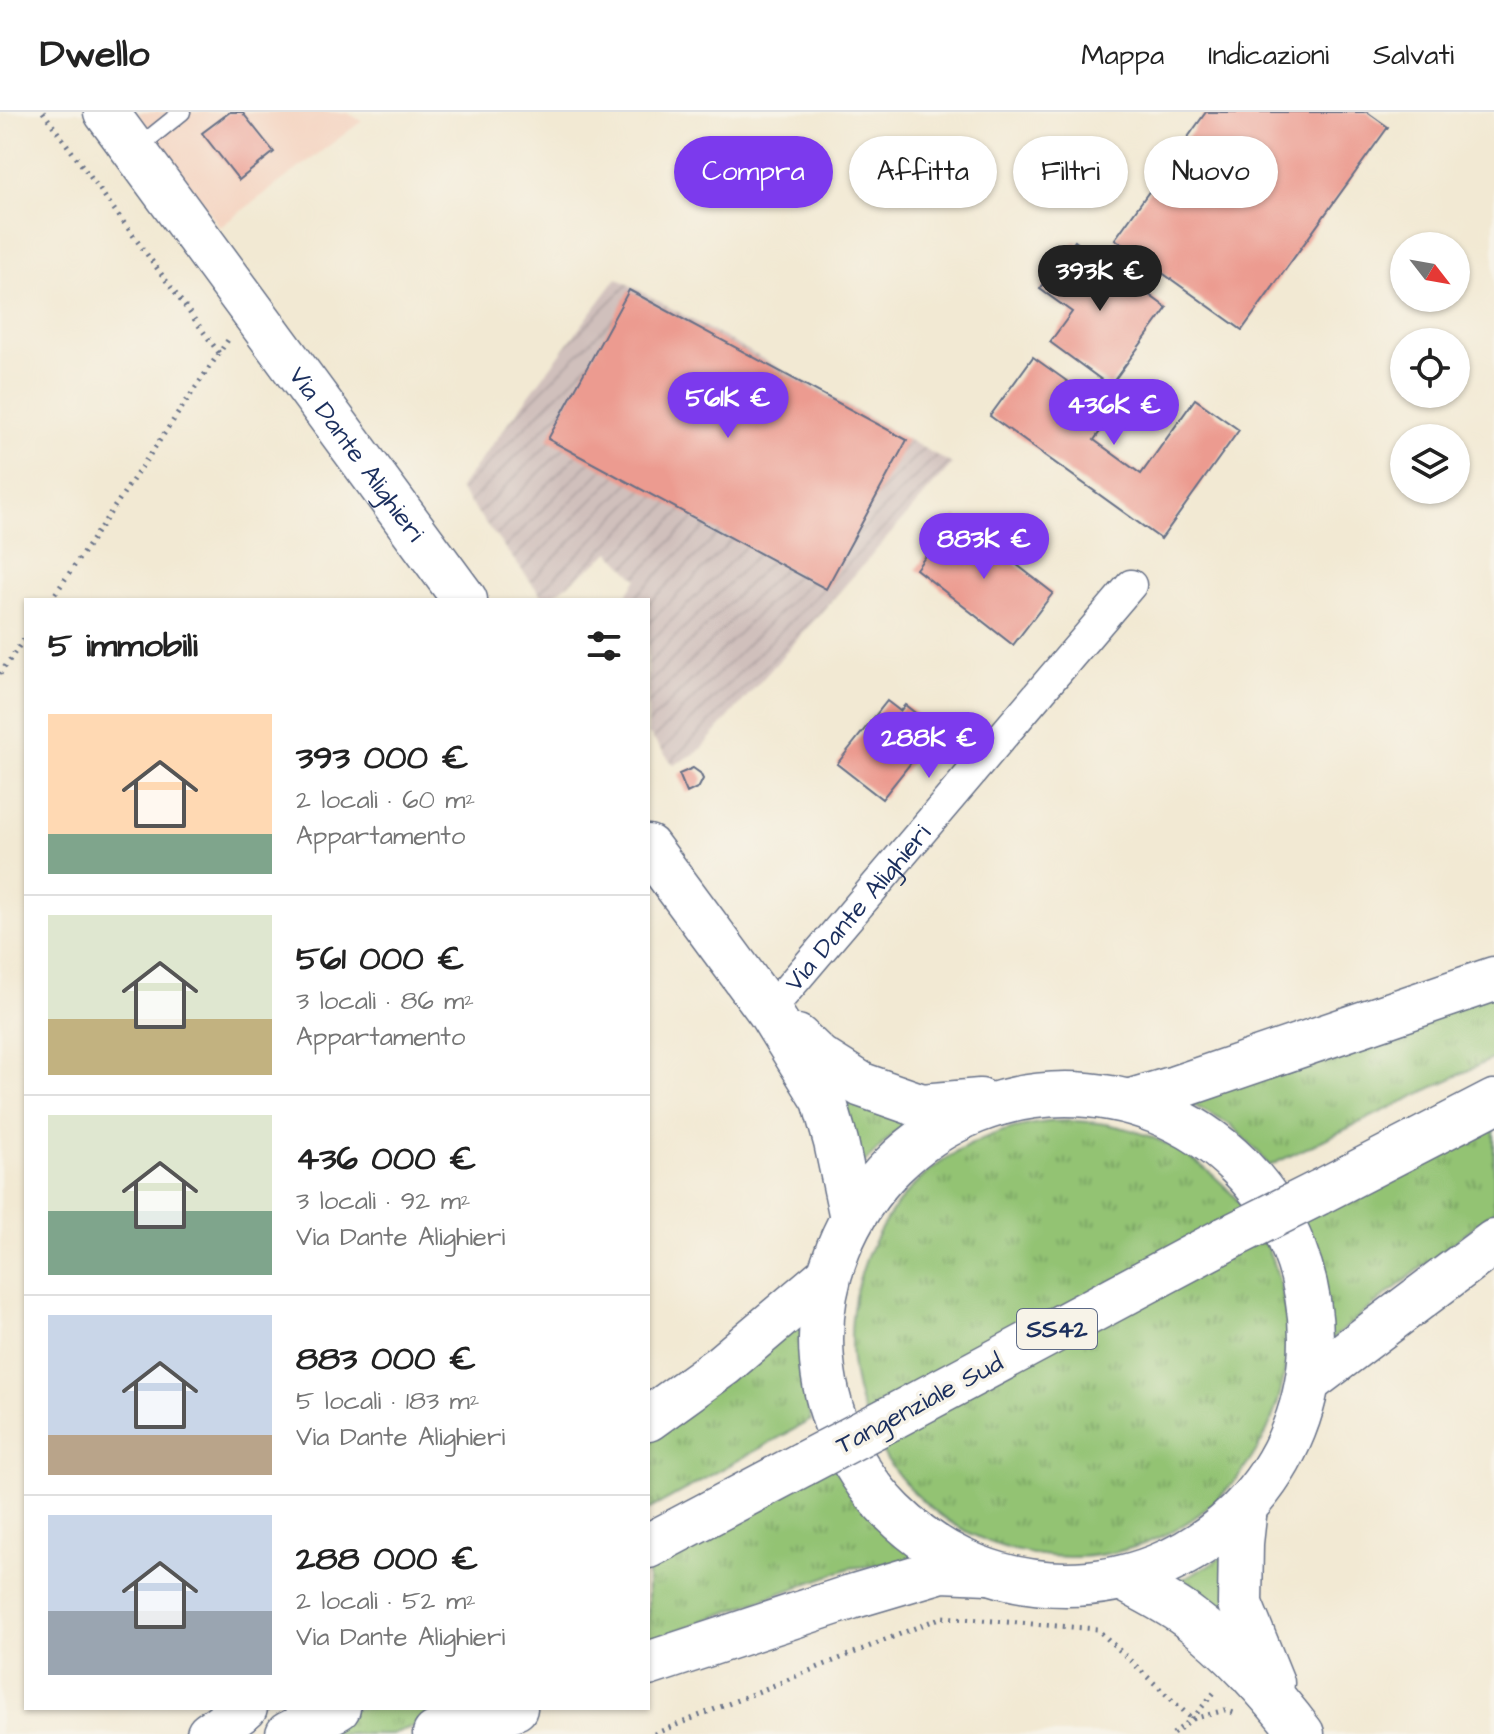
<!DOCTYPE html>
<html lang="it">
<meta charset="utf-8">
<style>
body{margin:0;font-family:"Architects Daughter",sans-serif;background:#f6f6f6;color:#222;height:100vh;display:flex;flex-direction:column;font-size:30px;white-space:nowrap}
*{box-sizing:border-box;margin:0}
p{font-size:26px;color:#767676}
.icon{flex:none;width:44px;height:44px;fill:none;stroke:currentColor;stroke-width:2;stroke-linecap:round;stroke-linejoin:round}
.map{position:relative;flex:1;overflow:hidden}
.details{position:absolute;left:24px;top:486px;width:626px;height:1112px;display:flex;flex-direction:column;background:#fff;border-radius:0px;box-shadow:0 2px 6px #0004}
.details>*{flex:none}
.guide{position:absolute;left:674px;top:24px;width:700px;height:72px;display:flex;gap:16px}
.needle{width:52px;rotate:121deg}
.tools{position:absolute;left:1390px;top:120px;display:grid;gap:16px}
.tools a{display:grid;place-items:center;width:80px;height:80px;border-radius:50%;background:#fff;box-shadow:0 2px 6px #0004;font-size:40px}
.price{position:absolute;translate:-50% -68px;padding:0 18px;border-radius:28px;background:#7c3aed;color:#fff;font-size:26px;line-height:52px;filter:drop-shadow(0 2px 4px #0008)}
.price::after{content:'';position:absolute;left:50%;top:48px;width:24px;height:18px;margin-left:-12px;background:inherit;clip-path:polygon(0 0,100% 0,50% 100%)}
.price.current{background:#222;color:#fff}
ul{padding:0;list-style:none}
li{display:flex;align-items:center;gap:24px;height:200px;padding:0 24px}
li+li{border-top:2px solid #e0e0e0}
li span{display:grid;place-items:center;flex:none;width:224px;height:160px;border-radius:0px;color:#555}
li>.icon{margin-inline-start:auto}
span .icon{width:96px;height:96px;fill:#fffc;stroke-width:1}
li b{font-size:34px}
h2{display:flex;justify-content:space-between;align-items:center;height:96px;padding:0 24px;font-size:34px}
.tag{padding:0 28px;border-radius:36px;background:#fff;box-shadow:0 2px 6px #0004;font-size:28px;line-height:72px}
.tag.current{background:#7c3aed;color:#fff}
header{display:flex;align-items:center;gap:48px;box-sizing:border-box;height:112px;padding:0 40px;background:#fff;border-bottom:2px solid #e0e0e0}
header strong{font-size:38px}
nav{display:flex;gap:44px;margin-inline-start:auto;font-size:28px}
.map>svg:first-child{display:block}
.built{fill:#f4d3c0}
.industrial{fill:url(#industrial-furrows)}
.grass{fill:url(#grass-tufts);stroke:#577968;stroke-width:2}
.building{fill:#ec9b90}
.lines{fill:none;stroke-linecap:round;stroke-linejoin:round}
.service-casing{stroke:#667087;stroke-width:19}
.minor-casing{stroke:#667087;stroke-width:33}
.primary-casing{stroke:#667087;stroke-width:47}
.trunk-casing{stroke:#667087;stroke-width:47}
.path{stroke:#667087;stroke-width:5;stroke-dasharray:2 6;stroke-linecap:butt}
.service{stroke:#fff;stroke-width:16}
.minor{stroke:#fff;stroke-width:30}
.primary{stroke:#fff;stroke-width:44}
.trunk{stroke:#fff;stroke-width:44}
.trunk-bridge-casing{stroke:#667087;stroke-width:47;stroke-linecap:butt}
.trunk-bridge{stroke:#fff;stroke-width:44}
.labels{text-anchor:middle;stroke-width:7;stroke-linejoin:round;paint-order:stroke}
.shield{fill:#f7f3e8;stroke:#5d6a87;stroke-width:2}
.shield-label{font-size:24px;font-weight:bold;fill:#1b2f5e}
.street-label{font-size:26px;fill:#1b2f5e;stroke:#f7f3e8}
</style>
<header>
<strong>Dwello</strong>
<nav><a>Mappa</a><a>Indicazioni</a><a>Salvati</a></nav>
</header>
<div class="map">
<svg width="1494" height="1622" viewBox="0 0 1494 1622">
<defs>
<pattern id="industrial-furrows" width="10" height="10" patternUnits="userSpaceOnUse" patternTransform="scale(2)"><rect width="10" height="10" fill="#d0c0bc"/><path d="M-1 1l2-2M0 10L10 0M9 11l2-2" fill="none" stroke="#b2a5a4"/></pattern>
<pattern id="grass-tufts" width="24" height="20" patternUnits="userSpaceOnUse" patternTransform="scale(2)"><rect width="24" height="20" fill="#93c373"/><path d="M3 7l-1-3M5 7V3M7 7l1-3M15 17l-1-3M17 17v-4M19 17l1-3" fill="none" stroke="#779f62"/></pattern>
</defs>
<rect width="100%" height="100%" fill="#f7f3e8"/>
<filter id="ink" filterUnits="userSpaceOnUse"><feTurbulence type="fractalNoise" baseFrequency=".0125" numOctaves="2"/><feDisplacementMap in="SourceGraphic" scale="16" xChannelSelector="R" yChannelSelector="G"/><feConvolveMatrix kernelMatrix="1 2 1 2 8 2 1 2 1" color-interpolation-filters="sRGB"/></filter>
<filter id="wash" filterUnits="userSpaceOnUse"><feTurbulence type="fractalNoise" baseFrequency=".006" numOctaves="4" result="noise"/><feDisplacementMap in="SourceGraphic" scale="32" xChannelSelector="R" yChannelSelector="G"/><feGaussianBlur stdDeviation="1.8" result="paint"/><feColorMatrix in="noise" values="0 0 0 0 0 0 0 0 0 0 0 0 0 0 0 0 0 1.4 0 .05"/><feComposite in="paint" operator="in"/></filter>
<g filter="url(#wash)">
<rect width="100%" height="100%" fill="#f2e9d3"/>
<!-- built -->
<path class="built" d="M137,0H346L362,9L220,115Z"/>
<!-- industrial -->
<path class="industrial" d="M617,166L952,352L698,640L674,653L648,621V488H623L637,467L610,440L547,488H545L459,377Z"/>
<!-- grass -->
<path class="grass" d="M1494,876V946L1269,1054L1259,1041L1231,1013L1172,982Z
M843,984L903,1007L906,1012L889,1026L862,1053Z
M1494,990V1099L1385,1184L1320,1237C1320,1202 1318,1169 1305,1136C1300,1122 1292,1109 1286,1095Z
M851 1227a218 218 0 1 1 436 0a218 218 0 1 1-436 0Z
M805,1188L801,1220V1271L811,1308L648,1398V1319Z
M828,1333L859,1392L898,1430L942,1447L850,1456L648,1529V1426Z
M1223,1443L1231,1512L1171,1473L1207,1454Z
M355,1596H464L392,1622H312Z"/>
<g id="blocks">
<!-- building -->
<path class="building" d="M230,0H242L274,40L239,68L202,21Z
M1206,0H1367L1388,15L1242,218L1115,127Z
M1075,129L1167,196L1110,274L1050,230L1072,200L1040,177Z
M629,178L907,328L826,477L548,327Z
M1033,245L1113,302L1094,328L1141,362L1195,287L1239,318L1161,427L990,304Z
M956,405L1053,481L1013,533L916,457Z
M887,589L900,599L905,593L937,618L882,687L837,652Z
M693,656L700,661L703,667L699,675L687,681L679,662Z"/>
</g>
</g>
<g filter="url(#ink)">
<use href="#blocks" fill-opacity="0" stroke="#667087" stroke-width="2"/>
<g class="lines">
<!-- service casing -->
<g class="service-casing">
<path id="service" d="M136,37L182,0"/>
</g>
<!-- minor casing -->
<g class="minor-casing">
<g id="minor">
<path id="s1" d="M769,899L1131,473"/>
</g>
</g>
<!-- primary casing -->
<g class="primary-casing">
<g id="primary">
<path id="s2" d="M106,0L465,488"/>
<path d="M648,735L769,899L824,988L836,1030L852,1106"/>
<path d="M797,925L819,946L862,973L922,994L980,989"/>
<circle cx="1066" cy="1227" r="245"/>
<path d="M1245,1395L1241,1431L1240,1492L1272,1571"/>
<path d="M1122,1466C1145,1479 1171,1491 1191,1507C1230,1536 1273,1583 1302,1622"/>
</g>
</g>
<!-- trunk casing -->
<g class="trunk-casing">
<path id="trunk" d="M1131,989L1175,976L1494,867
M1318,1081L1494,990
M1308,1270L1494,1130
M648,1307L723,1253L828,1164
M889,1307L1226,1127
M648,1434L803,1352
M648,1552L851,1485L942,1458L988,1460
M209,1622L245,1596
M288,1622L338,1596
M435,1622L515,1596"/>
</g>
<!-- path -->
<path class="path" d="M43,0L219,241
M51,488L228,228
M0,562L26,524
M1193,1607L1225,1598L1237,1602
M654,1622L942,1505L1097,1517L1192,1607
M1173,1622L1192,1607L1217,1577"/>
<!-- service -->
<use href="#service" class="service"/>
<!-- minor -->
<use href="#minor" class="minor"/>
<!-- primary -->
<use href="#primary" class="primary"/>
<!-- trunk -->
<use href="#trunk" class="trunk"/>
<!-- trunk-bridge casing -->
<g class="trunk-bridge-casing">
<path id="trunk-bridge" d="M1226,1127L1318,1081
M803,1352L889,1307"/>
</g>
<!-- trunk-bridge -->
<use href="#trunk-bridge" class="trunk-bridge"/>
</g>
</g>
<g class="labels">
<!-- shield labels -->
<rect class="shield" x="1017" y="1197" width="80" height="40" rx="6"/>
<g class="shield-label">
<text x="1057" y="1225">SS42</text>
</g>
<!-- street labels -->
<g class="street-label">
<text dy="9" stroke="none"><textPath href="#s2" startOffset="424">Via Dante Alighieri</textPath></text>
<text dy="9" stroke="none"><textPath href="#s1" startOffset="136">Via Dante Alighieri</textPath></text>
<text transform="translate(919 1291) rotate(-28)" y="9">Tangenziale Sud</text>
</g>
</g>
</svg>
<div class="tools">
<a><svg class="needle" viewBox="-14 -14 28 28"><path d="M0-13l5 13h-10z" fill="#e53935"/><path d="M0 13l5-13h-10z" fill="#767676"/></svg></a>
<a><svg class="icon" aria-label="locate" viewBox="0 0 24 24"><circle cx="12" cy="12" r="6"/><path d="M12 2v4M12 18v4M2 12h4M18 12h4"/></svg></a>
<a><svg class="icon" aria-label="layers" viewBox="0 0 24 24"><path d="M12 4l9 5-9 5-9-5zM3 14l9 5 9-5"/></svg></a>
</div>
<b class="price current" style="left:1100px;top:201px">393K €</b>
<b class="price" style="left:728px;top:328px">561K €</b>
<b class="price" style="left:1114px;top:335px">436K €</b>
<b class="price" style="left:984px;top:469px">883K €</b>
<b class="price" style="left:929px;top:668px">288K €</b>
<div class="guide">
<a class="tag current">Compra</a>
<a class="tag">Affitta</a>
<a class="tag">Filtri</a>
<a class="tag">Nuovo</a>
</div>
<section class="details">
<h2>5 immobili<svg class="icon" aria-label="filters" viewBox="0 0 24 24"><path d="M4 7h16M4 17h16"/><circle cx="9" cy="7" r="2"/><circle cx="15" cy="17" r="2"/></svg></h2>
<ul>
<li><span style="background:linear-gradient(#ffd9b3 75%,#7fa58c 0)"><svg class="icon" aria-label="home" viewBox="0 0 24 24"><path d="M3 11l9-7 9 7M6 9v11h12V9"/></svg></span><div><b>393 000 €</b><p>2 locali · 60 m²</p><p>Appartamento</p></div></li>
<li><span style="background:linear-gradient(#dfe7d0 65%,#c2b280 0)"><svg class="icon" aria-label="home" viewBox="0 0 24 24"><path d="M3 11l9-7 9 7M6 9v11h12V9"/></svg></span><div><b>561 000 €</b><p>3 locali · 86 m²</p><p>Appartamento</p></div></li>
<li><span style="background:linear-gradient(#dfe7d0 60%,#7fa58c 0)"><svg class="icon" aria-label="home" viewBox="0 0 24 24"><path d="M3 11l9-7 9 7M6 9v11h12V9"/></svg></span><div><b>436 000 €</b><p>3 locali · 92 m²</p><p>Via Dante Alighieri</p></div></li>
<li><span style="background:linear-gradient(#c9d6e8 75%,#b9a48a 0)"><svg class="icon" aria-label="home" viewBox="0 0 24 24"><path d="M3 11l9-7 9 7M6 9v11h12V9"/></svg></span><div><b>883 000 €</b><p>5 locali · 183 m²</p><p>Via Dante Alighieri</p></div></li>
<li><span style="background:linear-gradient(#c9d6e8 60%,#9aa5b1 0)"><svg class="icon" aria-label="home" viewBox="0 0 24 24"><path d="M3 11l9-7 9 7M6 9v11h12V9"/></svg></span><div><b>288 000 €</b><p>2 locali · 52 m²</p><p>Via Dante Alighieri</p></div></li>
</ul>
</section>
</div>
